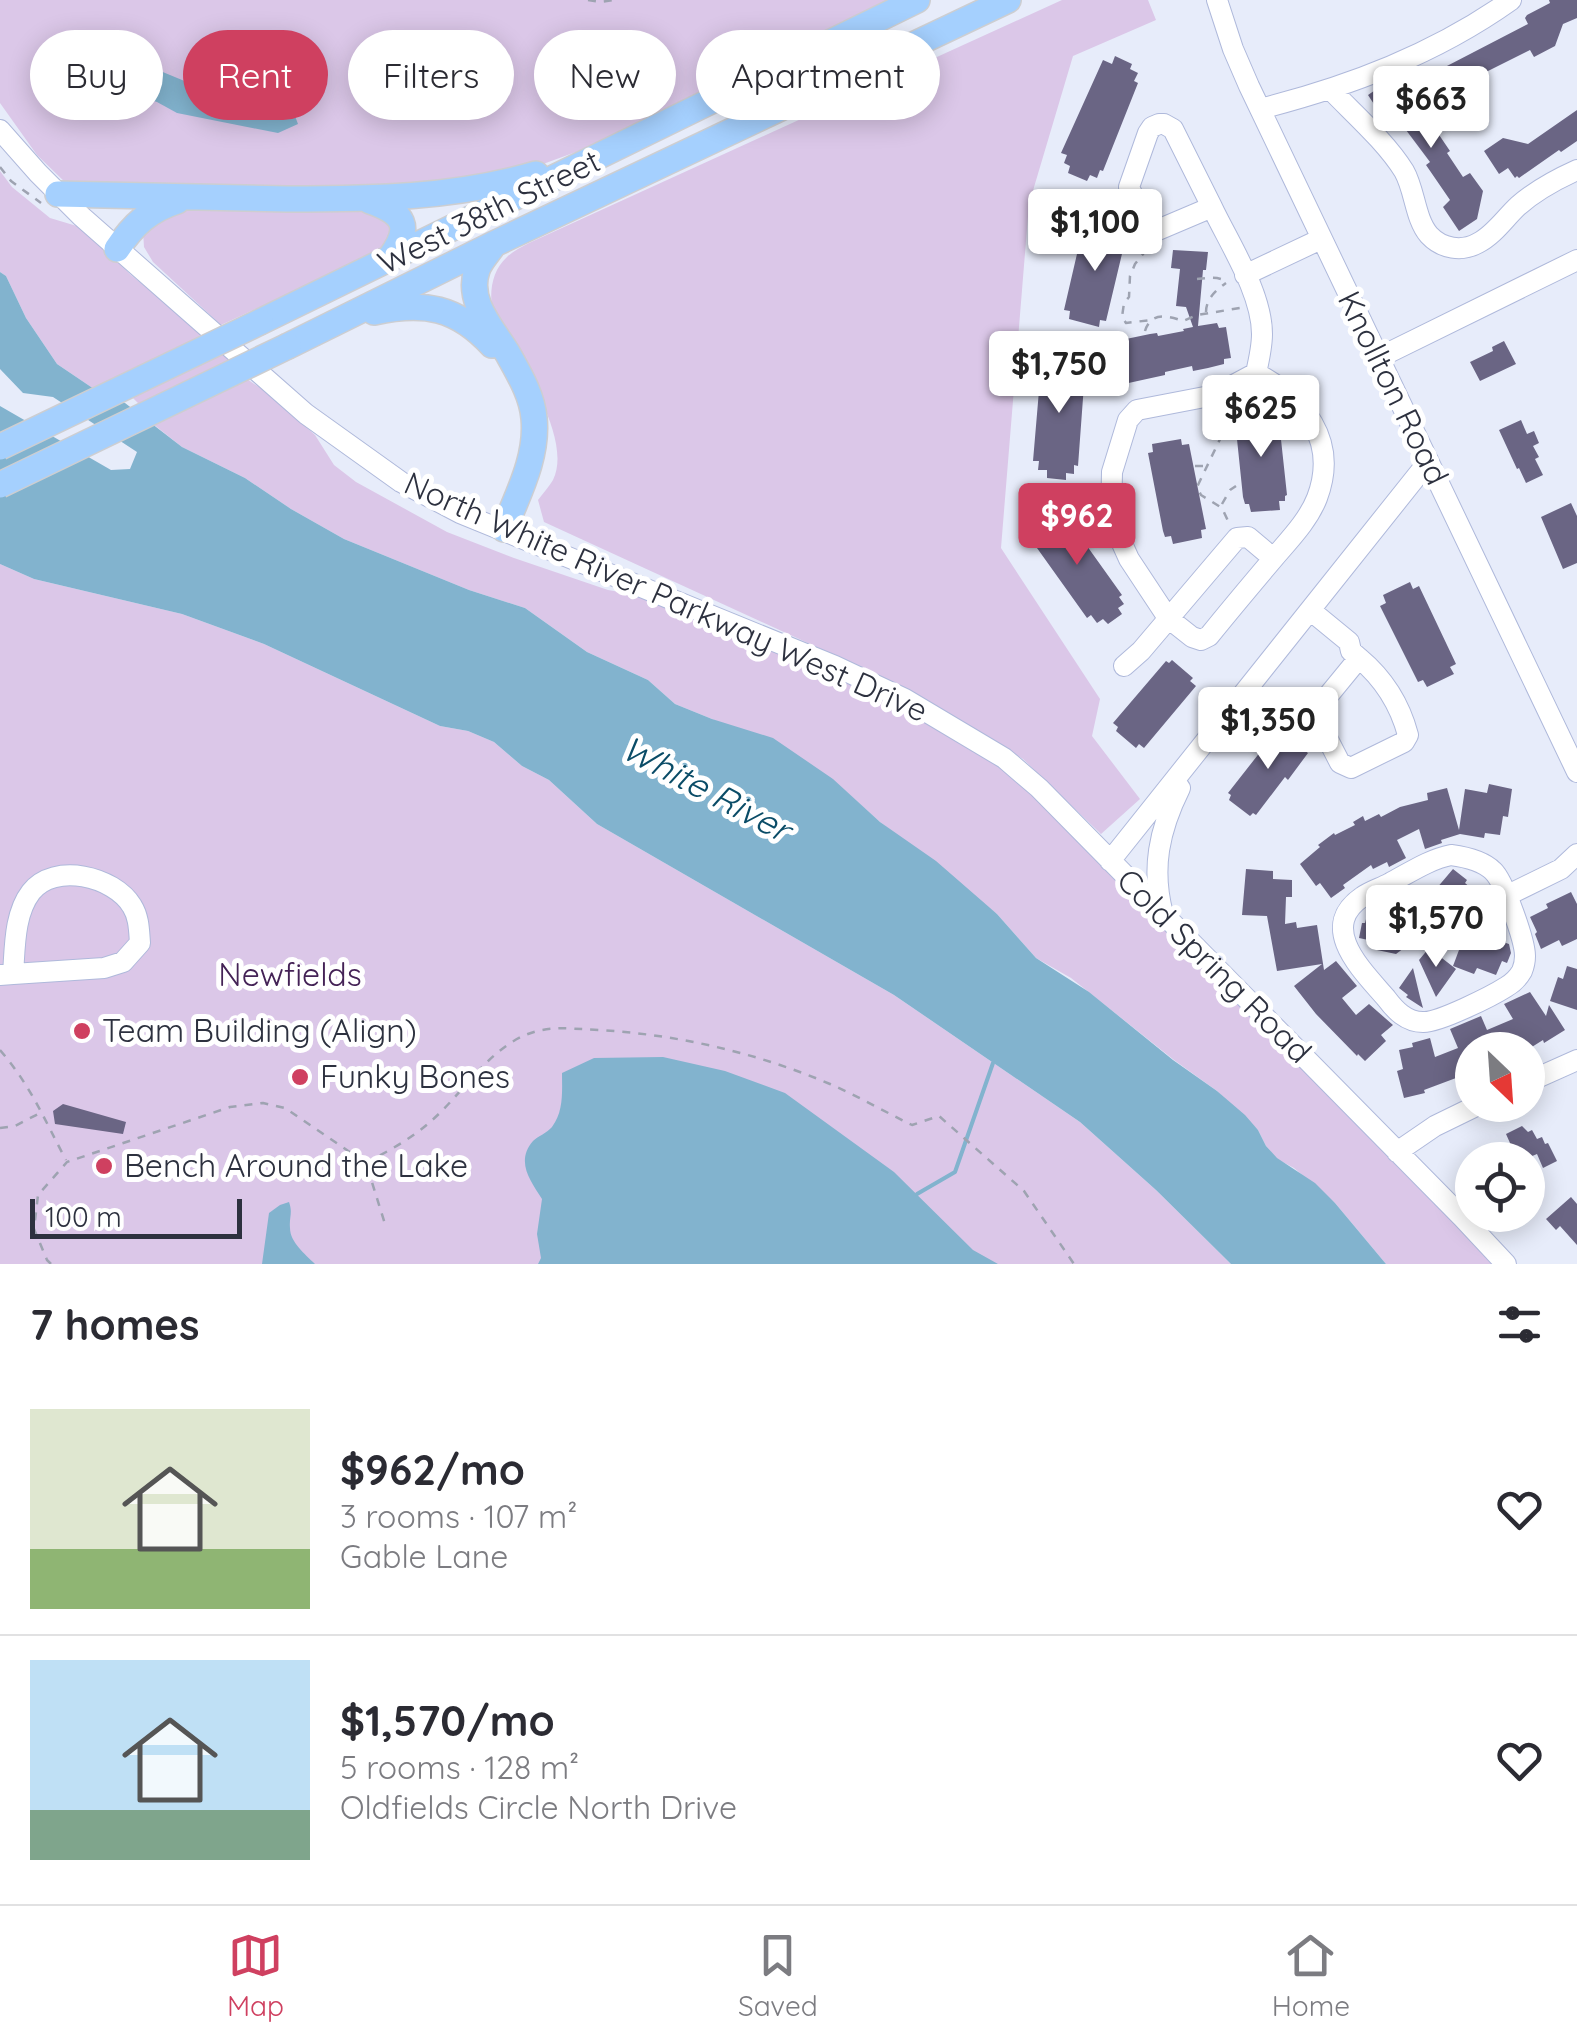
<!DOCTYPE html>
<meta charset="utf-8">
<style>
body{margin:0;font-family:Quicksand,sans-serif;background:#f2f2f3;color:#2b2b33;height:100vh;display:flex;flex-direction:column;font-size:38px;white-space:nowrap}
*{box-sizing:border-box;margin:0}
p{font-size:32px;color:#7c7c81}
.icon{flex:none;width:55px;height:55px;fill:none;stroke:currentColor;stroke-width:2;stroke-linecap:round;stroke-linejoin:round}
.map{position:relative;height:1264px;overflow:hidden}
.details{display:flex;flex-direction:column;background:#fff;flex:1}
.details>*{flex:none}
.hud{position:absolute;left:30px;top:30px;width:1000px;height:90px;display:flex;gap:20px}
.needle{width:65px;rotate:155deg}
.tools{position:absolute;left:1455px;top:1032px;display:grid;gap:20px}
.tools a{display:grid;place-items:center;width:90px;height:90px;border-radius:50%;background:#fff;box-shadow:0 5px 25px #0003;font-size:50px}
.scale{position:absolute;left:30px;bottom:25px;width:212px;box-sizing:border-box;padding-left:10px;border:5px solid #2d313f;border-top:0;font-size:28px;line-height:35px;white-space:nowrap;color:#2d313f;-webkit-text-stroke:8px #fff;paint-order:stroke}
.price{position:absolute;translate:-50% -85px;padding:0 22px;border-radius:10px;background:#fff;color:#222;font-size:32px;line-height:65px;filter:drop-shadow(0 2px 5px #0008)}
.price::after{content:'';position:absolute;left:50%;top:60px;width:30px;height:22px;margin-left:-15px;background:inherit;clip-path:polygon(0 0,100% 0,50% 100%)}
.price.selected{background:#cf4060;color:#fff}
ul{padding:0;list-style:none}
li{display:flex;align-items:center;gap:30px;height:250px;padding:0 30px}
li+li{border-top:2px solid #e1e1e2}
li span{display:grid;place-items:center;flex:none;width:280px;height:200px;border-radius:0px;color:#555}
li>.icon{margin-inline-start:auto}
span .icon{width:120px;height:120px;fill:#fffc;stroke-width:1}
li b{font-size:42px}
h2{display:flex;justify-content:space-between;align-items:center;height:120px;padding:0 30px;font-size:42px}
.tag{padding:0 35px;border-radius:45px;background:#fff;box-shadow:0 5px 25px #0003;font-size:35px;line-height:90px}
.tag.selected{background:#cf4060;color:#fff}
.dock{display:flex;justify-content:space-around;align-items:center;height:140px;border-top:2px solid #e1e1e2;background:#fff;font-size:28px;color:#7c7c81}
.dock a{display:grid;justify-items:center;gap:5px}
.dock .selected{color:#cf4060}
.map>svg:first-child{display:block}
.green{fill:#dbc7e8}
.water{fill:#82b3ce}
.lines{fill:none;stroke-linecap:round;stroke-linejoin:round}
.stream{stroke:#82b3ce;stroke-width:4}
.building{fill:#6a6584}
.minor-casing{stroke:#afb9db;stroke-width:22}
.major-casing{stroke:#cdced1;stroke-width:28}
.path{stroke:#9ea3b1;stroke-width:2.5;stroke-dasharray:8 8;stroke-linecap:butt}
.minor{stroke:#fff;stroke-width:20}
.major{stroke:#a5d0fe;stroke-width:25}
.major-bridge-casing{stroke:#cdced1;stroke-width:28;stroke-linecap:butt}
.major-bridge{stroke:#a5d0fe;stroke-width:25}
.poi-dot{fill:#cf4060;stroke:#fff;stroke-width:4}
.labels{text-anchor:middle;stroke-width:10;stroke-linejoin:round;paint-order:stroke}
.street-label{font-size:32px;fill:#2d313f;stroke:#fff}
.park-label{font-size:32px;fill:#442256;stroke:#fff}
.poi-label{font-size:32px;fill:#2d313f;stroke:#fff;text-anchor:start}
.water-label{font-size:35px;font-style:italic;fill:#0a4c67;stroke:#fff}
</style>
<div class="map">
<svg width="1577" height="1264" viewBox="0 0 1577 1264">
<rect width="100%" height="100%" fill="#e7ecfa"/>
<!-- green -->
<path class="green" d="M0,0H895L687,103L584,149L524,171L417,191L69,186L37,155L0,103Z
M1062,0H1148L1156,20L1073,56L1029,204L1001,548L1100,699L1092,736L1140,799L1101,834L1023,759L858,666L544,522L538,500C543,493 549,487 553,480C574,437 516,356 495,319C488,299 490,272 507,257C513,251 522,247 529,243Z
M0,171L12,187L50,218L80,227L131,275L205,335L94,389L57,364L26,318L6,276L0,272Z
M197,207L377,209L393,227L387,245L378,252L221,325L153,262L144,247L143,231L163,214Z
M221,351L231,361L140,405L130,395Z
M247,379L269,394L315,435L334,465L356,482L447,532L514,558L608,590L643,596L861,687L921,717L1011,772L1498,1264H1386L1335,1203L1294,1168L1277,1159L1266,1146L1258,1130L1217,1091L1174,1060L1071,978L1036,958L997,914L880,822L832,779L712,719L675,704L648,680L587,652L525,608L469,590L344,539L291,509L245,478L182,447L153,424Z
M0,564L34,579L182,614L264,644L440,726L468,731L494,742L522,766L549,780L597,824L894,995L1080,1122L1156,1190L1231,1264H0Z"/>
<!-- water -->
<path class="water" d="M124,56L199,87L259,115L295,116L298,124L278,133L177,113L157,102L131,94L107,84L97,69L95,57Z
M0,272L6,276L26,318L57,364L94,389L125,403L182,447L245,478L291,509L344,539L469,590L525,608L587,652L648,680L675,704L712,719L773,738L833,779L880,822L936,861L997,914L1036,958L1089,992L1173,1060L1217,1091L1245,1115L1258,1130L1266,1146L1277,1158L1315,1183L1335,1203L1386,1264H1231L1156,1190L1080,1122L894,995L597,824L549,780L522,766L494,742L468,731L440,726L264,644L182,614L34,579L0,564V406L111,470L130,469L137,452L53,397L23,393L0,369Z
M663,1057L725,1071L785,1093L894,1172L973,1250L998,1264H538L541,1258L537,1234L542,1199C531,1181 515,1162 533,1141C538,1136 547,1133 552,1127C564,1111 562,1091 562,1073L594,1058Z
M289,1202C293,1213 289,1217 290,1228C290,1242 305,1254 315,1264H262L269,1213L280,1205Z"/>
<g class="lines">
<!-- stream -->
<path class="stream" d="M917,1194L955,1172L993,1063"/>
</g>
<!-- building -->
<path class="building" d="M1549,0H1577V18L1563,24L1555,46L1534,57L1530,50L1482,74L1471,98L1453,107L1441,82L1450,77L1445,67L1528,24L1525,18L1527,15L1550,3Z
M1115,56L1132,64L1130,69L1138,73L1134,81L1138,83L1103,171L1100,170L1097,178L1090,175L1087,181L1068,173L1070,166L1064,163L1067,155L1061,153L1103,60L1112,64Z
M1387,82L1413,87L1426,105L1419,110L1431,128L1433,126L1450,151L1447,153L1463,177L1470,173L1483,191L1477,219L1459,231L1443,207L1450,200L1426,165L1430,162L1394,114L1383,118L1368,95Z
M1577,110V141L1561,152L1559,150L1519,178L1517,176L1515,178L1508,168L1499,174L1484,151L1503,138L1528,144Z
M1094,221L1122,228L1120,235L1126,237L1106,321L1100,320L1099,327L1069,319L1070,311L1064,310L1083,228L1092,230Z
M1173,250L1208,252L1206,270H1203L1198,326L1217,323L1219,328L1226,327L1231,358L1224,359V364L1208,368L1193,371L1192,366L1165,372V375L1124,384L1117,346L1127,344L1126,339L1150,334L1157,333L1158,336L1184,331L1183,329L1193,327L1186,307L1176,306L1180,269L1171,268Z
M1504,341L1516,364L1480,381L1470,362L1493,351L1492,347Z
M1055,353L1074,354L1073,362H1081L1080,371H1085L1078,466L1074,465V474L1066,473V480L1047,478V470H1038L1039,461H1033L1041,367L1046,368L1047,359H1054Z
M1271,408L1272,416H1276L1277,421H1279L1287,495L1285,496V501H1279L1280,510L1251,512L1249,504H1245L1243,497L1235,420L1242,419V411Z
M1521,420L1527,434L1534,431L1539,443L1533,446L1539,457L1535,459L1543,475L1526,483L1519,468L1517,469L1499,430Z
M1181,439L1182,445L1189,444L1206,529L1201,530L1202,538L1173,544L1171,536L1165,537L1163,531L1148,453L1153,452L1152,444Z
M1571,503L1577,516V563L1563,569L1541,517Z
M1048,512L1052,517L1059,512L1064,520L1067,518L1122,595L1119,597L1124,604L1118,608L1122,614L1108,624L1103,619L1097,623L1091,615L1087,618L1032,541L1036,539L1032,532L1036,529L1033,523Z
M1410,582L1413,589L1419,586L1456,664L1450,667L1454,674L1427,687L1423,680L1418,682L1380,606L1386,603L1383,595Z
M1172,660L1193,678L1190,681L1196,686L1144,748L1139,744L1136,748L1116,731L1118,727L1113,723L1166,661L1169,663Z
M1279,728L1283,732L1285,729L1307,745L1304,750L1308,753L1288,780L1285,777L1256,815L1253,813L1250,816L1229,800L1231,795L1228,793Z
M1489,784L1512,789L1508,817L1503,816L1500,835L1485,833L1484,838L1460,834L1441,840L1442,843L1425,849L1419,829L1397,840L1406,858L1389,867L1387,862L1373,869L1371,865L1343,885L1345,888L1331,898L1320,883L1316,886L1300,864L1320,847L1318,845L1334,833L1335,835L1355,825L1353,822L1363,816L1365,821L1379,814L1381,817L1400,807L1428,800L1427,793L1447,788L1459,830L1465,789L1487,793Z
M1246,869L1273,871V879L1292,880V897H1286L1285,924L1296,922L1297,928L1317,925L1324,970L1336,961L1357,986L1342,998L1356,1015L1369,1004L1393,1025L1381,1035L1386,1041L1365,1061L1358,1054L1357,1056L1316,1014L1294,986L1322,964L1277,971L1267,916L1242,915Z
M1453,869L1467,880L1465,883L1477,893L1464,907L1470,912L1463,920L1497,933L1494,939L1509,944L1511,953L1507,963L1502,961L1496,975L1477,968L1474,974L1453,966L1462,942L1415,905L1424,894L1438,921L1444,919L1436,889Z
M1571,892L1577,904V939L1562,946L1559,940L1541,949L1535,934L1537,932L1530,917L1548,908L1546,904Z
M1389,906L1418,911L1412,942L1396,954L1377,950L1378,942L1359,938L1362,923H1365L1368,911L1370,908L1387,912Z
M1429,948L1456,969L1436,997L1419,960Z
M1567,966L1577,969V1010L1550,1001L1558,977L1563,979Z
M1413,968L1420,997L1423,1008L1406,997L1408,995L1399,988Z
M1530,992L1546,1016L1549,1005L1565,1030L1544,1043L1543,1040L1527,1050H1472V1072L1424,1090L1425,1093L1404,1098L1397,1071L1403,1069L1399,1050L1413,1047L1412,1043L1430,1038L1435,1057L1458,1048L1450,1029L1481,1016L1487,1030L1513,1019L1504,1004Z
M63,1104L126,1122L123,1134L55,1124L53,1111Z
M1522,1126L1528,1132L1532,1130L1537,1139L1542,1137L1545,1144L1548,1143L1557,1161L1543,1168L1537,1154L1523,1160H1514L1507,1145L1510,1143L1506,1134Z
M1571,1197L1577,1204V1245L1560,1226L1556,1230L1546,1219Z"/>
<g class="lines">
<!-- minor casing -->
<g class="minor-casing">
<path id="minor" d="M1217,0L1233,49L1249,86L1577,772
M1331,90C1354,114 1386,142 1404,171C1415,190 1415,219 1429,235C1442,249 1462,252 1478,243C1494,235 1505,218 1518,206C1535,191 1557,179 1577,170
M1260,109C1350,86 1435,54 1511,0
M1159,124H1164L1173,129L1212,207L1153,232L1148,229L1129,187L1148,133L1152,127Z
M0,130L38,173L81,216L306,414L401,482L460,513L835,666L905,699L1004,758L1039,788L1462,1217L1506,1264
M1212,207C1229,243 1262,293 1262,334C1262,347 1259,360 1256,373
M1245,275L1321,239
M1378,358L1577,260
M1256,373C1304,399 1339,440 1317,498C1308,521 1289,540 1273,559C1251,585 1230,610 1209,636L1201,640L1192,637L1168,618L1129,559L1111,519L1112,472L1128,420L1137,410L1215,395Z
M1310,610L1349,642L1351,651L1359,658
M1359,658C1383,678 1400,705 1408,735L1404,742L1351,768L1340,763L1319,722L1318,708Z
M1124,666L1141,651L1237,538L1248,537L1273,558
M1451,855C1466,857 1483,861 1493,871C1504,881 1525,941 1525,956C1525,961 1524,966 1522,971C1518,978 1513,983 1506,987C1492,996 1438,1023 1423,1022C1406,1022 1395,1010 1386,998C1363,971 1317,928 1362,897C1370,891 1381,888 1390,883C1409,873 1430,859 1451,855Z
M1110,861L1428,462
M1506,896L1561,869L1577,854
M1163,914C1151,869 1159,830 1180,788
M0,975L13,974L104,968L123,962L140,943C139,930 139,917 132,906C114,876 54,862 31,892C14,914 15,948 13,974
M1528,1082L1577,1060
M1397,1152L1435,1126L1478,1105"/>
</g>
<!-- major casing -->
<g class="major-casing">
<path id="major" d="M58,194C134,196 210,198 287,199C371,199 454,198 536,174
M370,201C404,213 413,226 390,258
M494,244C489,252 480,261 477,270C466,302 493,329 508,354C519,374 532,395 534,418C538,457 518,494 504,529
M117,249C133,225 149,210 177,201
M374,312C424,301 457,307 492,345
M260,322L917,0
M288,346L494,244L1008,0"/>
</g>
<!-- path -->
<path class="path" d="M588,0L600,2L614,0
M0,167L11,181L41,203
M1147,249L1135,264L1130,276L1129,297L1124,303L1122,317L1126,323L1151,320
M1197,279C1209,278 1218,276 1228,282
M1206,312C1206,299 1216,290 1226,283
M1145,331C1151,311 1169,316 1183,321L1197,315L1240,308
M1222,435L1197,487L1201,495L1222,508L1229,523
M1195,466H1207
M1222,504L1230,490L1236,486
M0,1050C31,1086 44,1119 66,1160
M0,1128L15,1126L40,1113
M366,1163C388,1151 411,1139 430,1122C459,1097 479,1063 512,1042C542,1023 567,1029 600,1030C680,1035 757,1053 830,1084C858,1096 885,1112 912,1125L939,1116L1024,1191L1074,1264
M51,1264L47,1260L34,1229L38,1195L67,1162L230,1107L263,1103L285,1108L366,1163L385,1224"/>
<!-- minor -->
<use href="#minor" class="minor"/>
<!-- major -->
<use href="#major" class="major"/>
<!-- major-bridge casing -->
<g class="major-bridge-casing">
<path id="major-bridge" d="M0,447L260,322
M0,485L288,346"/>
</g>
<!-- major-bridge -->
<use href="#major-bridge" class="major-bridge"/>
</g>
<!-- markers -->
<g class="poi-dot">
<circle cx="82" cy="1031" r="10"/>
<circle cx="300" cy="1077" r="10"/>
<circle cx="104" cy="1166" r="10"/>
</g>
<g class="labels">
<!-- street labels -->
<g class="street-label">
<text transform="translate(489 212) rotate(-26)" y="11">West 38th Street</text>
<text transform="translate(1393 388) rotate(64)" y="11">Knollton Road</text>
<text transform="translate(666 597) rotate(24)" y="11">North White River Parkway West Drive</text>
<text transform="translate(1214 966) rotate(45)" y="11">Cold Spring Road</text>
</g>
<!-- park labels -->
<g class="park-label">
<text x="290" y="986">Newfields</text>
</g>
<!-- poi labels -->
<g class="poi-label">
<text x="102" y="1042">Team Building (Align)</text>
<text x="320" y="1088">Funky Bones</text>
<text x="124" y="1177">Bench Around the Lake</text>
</g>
<!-- water labels -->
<g class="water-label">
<text transform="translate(706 789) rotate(28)" y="12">White River</text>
</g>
</g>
</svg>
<div class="tools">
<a><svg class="needle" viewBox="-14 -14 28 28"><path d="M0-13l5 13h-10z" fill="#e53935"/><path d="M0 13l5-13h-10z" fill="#7c7c81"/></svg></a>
<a><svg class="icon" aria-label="locate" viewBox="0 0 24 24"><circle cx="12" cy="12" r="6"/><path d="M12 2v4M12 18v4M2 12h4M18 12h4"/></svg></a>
</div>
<div class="scale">100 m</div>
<b class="price" style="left:1431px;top:151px">$663</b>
<b class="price" style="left:1095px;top:274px">$1,100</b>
<b class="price" style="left:1059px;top:416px">$1,750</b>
<b class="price" style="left:1261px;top:460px">$625</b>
<b class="price selected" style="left:1077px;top:568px">$962</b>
<b class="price" style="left:1268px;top:772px">$1,350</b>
<b class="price" style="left:1436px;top:970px">$1,570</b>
<div class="hud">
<a class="tag">Buy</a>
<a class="tag selected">Rent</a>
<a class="tag">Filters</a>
<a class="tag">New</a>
<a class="tag">Apartment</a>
</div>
</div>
<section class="details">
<h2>7 homes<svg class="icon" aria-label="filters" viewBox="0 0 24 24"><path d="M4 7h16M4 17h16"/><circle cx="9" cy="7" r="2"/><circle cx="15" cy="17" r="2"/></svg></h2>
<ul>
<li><span style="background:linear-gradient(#dfe7d0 70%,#8fb573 0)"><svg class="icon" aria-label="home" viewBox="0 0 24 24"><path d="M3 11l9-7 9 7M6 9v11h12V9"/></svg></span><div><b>$962/mo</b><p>3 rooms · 107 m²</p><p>Gable Lane</p></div><svg class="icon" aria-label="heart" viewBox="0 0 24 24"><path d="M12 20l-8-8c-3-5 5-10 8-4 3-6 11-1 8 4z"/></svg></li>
<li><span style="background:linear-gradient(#bfe0f5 75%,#7fa58c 0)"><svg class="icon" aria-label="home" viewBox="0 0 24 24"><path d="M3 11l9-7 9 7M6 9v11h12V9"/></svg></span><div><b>$1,570/mo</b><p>5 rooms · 128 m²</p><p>Oldfields Circle North Drive</p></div><svg class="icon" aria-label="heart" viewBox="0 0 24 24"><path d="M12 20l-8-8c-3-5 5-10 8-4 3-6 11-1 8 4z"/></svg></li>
</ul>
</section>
<nav class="dock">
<a class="selected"><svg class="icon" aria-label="map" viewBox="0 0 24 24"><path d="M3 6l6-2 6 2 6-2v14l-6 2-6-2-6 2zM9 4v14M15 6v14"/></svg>Map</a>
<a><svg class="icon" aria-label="saved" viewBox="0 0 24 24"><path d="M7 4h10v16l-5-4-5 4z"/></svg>Saved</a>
<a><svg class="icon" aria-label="home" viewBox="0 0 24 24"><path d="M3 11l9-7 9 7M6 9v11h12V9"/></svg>Home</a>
</nav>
